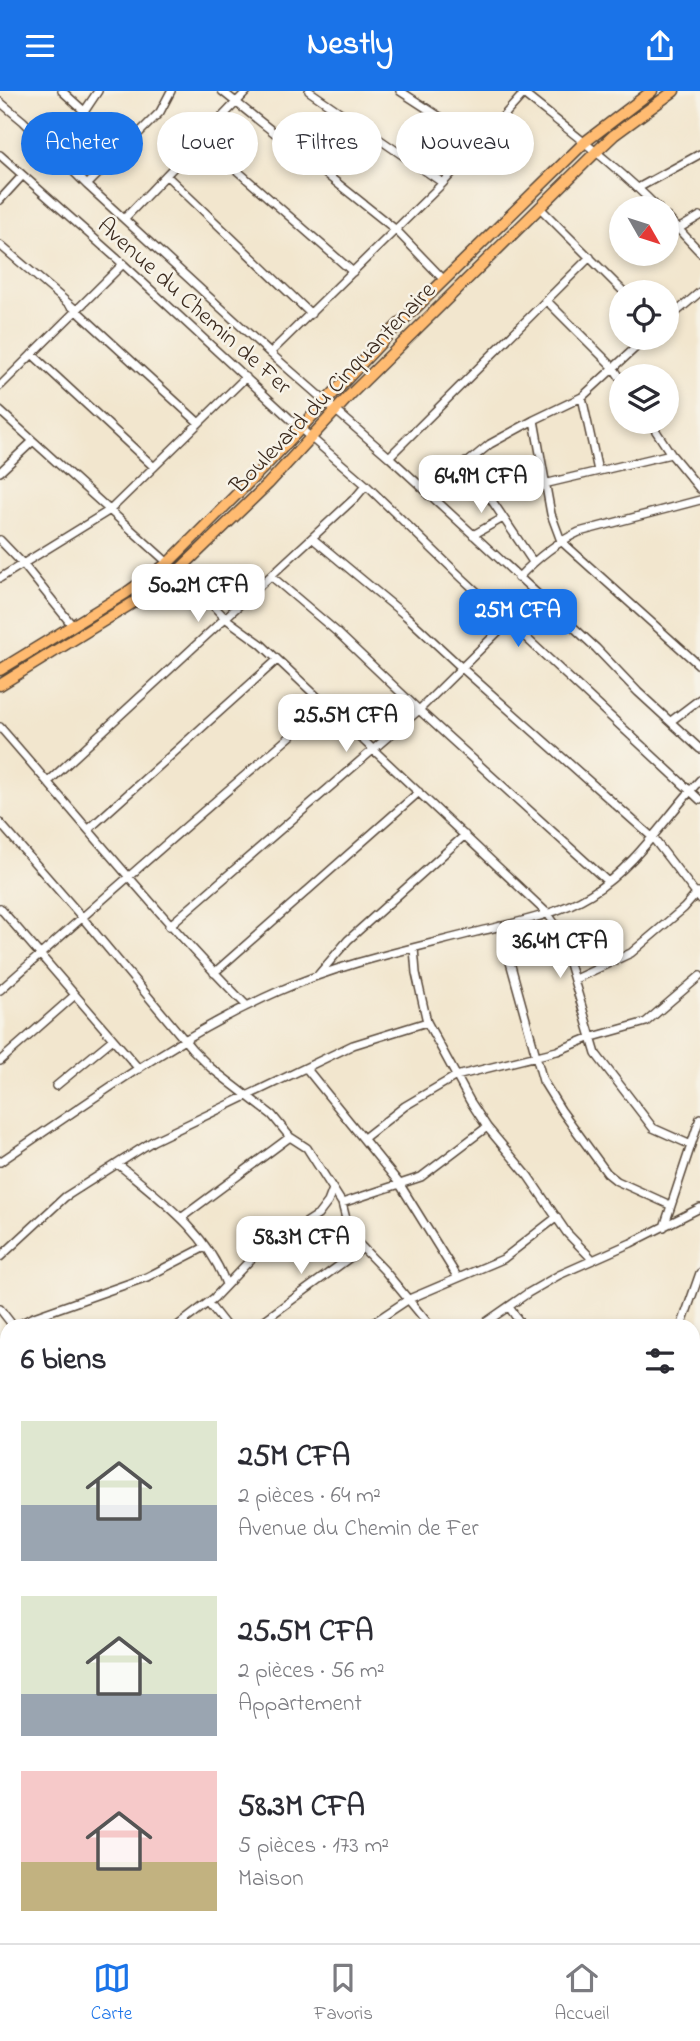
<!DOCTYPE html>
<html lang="fr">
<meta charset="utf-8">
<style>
body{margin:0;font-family:"Indie Flower",sans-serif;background:#f7f7f7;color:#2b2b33;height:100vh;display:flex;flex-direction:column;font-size:26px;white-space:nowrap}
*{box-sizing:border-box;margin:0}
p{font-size:23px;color:#7c7c81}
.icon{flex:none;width:38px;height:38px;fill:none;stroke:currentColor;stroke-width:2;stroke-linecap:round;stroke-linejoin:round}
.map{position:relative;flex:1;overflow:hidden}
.panel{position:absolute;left:0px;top:1228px;width:700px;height:625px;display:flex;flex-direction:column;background:#fff;border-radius:21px 21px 0 0;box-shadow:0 4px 10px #0003}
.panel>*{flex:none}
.hud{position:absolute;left:21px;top:21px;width:658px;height:63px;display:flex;gap:14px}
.needle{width:46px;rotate:129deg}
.fabs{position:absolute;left:609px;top:105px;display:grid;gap:14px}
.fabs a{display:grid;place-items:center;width:70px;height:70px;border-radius:50%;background:#fff;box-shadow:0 4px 10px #0003;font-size:35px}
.price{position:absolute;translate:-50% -60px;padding:0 16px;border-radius:14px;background:#fff;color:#222;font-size:23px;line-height:46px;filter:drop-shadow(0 2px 4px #0008)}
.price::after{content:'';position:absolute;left:50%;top:42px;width:21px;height:16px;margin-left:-10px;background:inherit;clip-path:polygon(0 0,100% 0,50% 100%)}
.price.active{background:#1a73e8;color:#fff}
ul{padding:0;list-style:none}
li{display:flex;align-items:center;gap:21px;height:175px;padding:0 21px}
li span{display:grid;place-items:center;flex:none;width:196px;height:140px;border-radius:0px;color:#555}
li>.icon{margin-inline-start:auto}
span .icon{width:84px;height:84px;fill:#fffc;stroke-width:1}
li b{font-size:30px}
h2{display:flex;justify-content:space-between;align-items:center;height:84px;padding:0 21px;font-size:30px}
.tag{padding:0 24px;border-radius:32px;background:#fff;box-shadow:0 4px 10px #0003;font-size:24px;line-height:63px}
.tag.active{background:#1a73e8;color:#fff}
header{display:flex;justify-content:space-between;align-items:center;height:91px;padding:0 21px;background:#1a73e8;color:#fff;font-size:32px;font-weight:700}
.menu{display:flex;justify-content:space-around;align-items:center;height:98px;border-top:2px solid #e1e1e2;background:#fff;font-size:19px;color:#7c7c81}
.menu a{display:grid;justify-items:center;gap:4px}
.menu .active{color:#1a73e8}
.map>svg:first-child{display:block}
.wetland{fill:url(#wetland-marsh);stroke:#718050;stroke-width:2}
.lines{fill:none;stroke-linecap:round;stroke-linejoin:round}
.minor-casing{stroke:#564638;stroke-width:10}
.major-casing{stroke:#564638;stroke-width:13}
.minor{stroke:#fff;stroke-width:7}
.major{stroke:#ffbb71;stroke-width:10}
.labels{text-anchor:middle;stroke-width:5;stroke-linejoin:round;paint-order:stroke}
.street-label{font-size:24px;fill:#3b2a1e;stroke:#f7f3e8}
</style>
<header><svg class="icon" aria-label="menu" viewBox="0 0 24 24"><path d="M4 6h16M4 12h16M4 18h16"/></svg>Nestly<svg class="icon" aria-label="share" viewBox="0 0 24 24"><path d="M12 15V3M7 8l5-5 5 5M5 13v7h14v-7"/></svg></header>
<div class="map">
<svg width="700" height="1852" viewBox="0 0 700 1852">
<defs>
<pattern id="wetland-marsh" width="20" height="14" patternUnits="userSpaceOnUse" patternTransform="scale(1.75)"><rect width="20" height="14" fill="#a7d582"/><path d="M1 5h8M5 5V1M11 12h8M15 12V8" fill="none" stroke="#91b770"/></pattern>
</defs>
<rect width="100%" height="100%" fill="#f7f3e8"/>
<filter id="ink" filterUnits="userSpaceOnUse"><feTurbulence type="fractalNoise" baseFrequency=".0143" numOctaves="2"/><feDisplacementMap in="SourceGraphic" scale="14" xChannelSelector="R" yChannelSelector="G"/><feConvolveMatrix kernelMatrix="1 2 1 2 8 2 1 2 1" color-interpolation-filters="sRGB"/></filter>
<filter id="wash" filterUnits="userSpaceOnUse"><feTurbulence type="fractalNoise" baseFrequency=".00686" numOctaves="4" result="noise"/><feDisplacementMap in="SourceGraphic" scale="28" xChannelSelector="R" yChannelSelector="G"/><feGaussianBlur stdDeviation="1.57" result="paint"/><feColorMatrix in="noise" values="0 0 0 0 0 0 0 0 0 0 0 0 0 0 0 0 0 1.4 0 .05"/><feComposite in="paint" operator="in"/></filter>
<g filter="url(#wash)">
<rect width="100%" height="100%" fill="#f2e6ce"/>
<!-- wetland -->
<path class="wetland" d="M700,1439V1547L693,1541V1449Z"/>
</g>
<g filter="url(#ink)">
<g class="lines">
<!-- minor casing -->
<g class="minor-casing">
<path id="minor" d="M62,0L84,20
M222,0L396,139L444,189
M309,0L443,92
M400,0L480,52
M520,0C567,38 616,74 658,117
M0,11L23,30L87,94L270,262L389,366L596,557L638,601L700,658
M202,49L353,181
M56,63L98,0
M0,64L123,173L301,338L366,394L461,486L700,709
M167,85L311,223
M87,94L160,21L171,0
M638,97L700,63
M0,109L22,85
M540,117L624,201
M667,126L700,161
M124,128L247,0
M678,138L700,125
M0,154L76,219L199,332
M547,210L613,276L621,288
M667,229L700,201
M270,262L443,92L526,0
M32,263L154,376
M0,295L123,173
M582,306L598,380
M0,320L168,472
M534,329L551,423L561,450L700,575
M650,331L671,363L700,398
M389,366L590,166
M466,371L533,471
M0,381L33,350
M544,393L671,363
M428,404L490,353L534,329L582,306L646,247
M473,444L503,427
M312,447L406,525L463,578L653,747L700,808
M0,449L23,473L72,534
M179,479L225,527L261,553L548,823L559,839L596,963L653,1037L691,1054
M271,485L337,541L419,619L608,791
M0,487L110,419L246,286
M518,487C536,468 555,452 579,441L700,409
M671,630L700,608
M0,636C82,730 160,827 247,915
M48,691L356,406L366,394
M0,732L81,825L192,958L211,977L272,1024L290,1046L307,1057L342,1112L348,1136L356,1150L384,1179L431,1236
M89,738L277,569
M0,817L139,978
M169,835L419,619L535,504
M500,835L543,990L561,1019L607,1082L617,1090L670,1114
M414,857L416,882L427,931L470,1010L487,1036L528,1085L567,1142L593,1169
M214,882L419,701
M319,883L348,849L465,744
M575,888L631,862L684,817L698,801
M0,899C108,804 216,708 326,615
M0,970L75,904
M306,977L399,1092L458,1187
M56,995L113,948
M364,1047L405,1015L456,985L557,960L589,947L646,931L700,885
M0,1071C90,1010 179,944 279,900C342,872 410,858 476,841C515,832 557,824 591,803C636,775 665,727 700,689
M119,1074C160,1108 207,1141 226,1193
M342,1112L421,1086L487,1036
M181,1127L290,1046
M664,1136L700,1027
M0,1166L65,1106L153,1050L353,954L427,931
M208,1212L227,1236
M509,1216L523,1236
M0,1218L14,1236
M15,1236L31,1227L147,1186L205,1156
M176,1236L214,1207L253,1166L318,1124L328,1111L333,1098
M255,1236L363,1157
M367,1236L409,1208L503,1168L557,1126
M479,1236L528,1202L559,1184L631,1152L700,1117
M681,1236L700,1182
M693,1318L700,1299
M0,1426L7,1422
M0,1520L7,1515
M0,1560L7,1556
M693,1568L700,1577
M693,1670L700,1678
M0,1682L7,1679
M0,1730L7,1750
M693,1758L700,1765
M0,1768L7,1765
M693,1826L700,1819
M11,1846V1852
M117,1846L120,1852
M175,1846L179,1852
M338,1846V1852
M507,1846L511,1852
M68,1852L80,1846
M245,1852L252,1846
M470,1852L472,1846
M563,1852L565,1846
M663,1852L670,1846"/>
</g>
<!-- major casing -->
<g class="major-casing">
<path id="major" d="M0,579L126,502L168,472L267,373L390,242L585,51L652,0
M0,594L152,500L179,479L268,393L350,304L596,61L614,44L674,0"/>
</g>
<!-- minor -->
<use href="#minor" class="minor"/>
<!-- major -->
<use href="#major" class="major"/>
</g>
</g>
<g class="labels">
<!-- street labels -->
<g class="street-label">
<text transform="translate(195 214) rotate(42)" y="8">Avenue du Chemin de Fer</text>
<text transform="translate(332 296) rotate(-46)" y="8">Boulevard du Cinquantenaire</text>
</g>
</g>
</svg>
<div class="fabs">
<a><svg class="needle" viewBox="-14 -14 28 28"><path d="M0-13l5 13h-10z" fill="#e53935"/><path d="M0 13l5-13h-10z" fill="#7c7c81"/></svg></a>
<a><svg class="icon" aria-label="locate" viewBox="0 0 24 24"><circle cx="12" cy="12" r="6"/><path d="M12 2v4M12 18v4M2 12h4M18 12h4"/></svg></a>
<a><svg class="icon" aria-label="layers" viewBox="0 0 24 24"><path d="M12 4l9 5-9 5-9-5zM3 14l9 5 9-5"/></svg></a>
</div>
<b class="price" style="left:481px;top:424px">64.9M CFA</b>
<b class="price" style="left:198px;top:533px">50.2M CFA</b>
<b class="price active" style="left:518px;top:558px">25M CFA</b>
<b class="price" style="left:346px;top:663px">25.5M CFA</b>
<b class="price" style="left:560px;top:889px">36.4M CFA</b>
<b class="price" style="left:301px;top:1185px">58.3M CFA</b>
<div class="hud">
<a class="tag active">Acheter</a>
<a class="tag">Louer</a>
<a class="tag">Filtres</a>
<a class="tag">Nouveau</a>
</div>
<section class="panel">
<h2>6 biens<svg class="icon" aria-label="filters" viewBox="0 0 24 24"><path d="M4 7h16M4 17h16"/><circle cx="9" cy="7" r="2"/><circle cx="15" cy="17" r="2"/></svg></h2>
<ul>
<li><span style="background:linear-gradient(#dfe7d0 60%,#9aa5b1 0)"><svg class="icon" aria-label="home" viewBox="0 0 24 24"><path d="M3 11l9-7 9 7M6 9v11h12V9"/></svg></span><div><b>25M CFA</b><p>2 pièces · 64 m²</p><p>Avenue du Chemin de Fer</p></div></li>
<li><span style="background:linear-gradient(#dfe7d0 70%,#9aa5b1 0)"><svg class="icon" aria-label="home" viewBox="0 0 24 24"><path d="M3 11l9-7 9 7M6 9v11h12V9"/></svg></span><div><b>25.5M CFA</b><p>2 pièces · 56 m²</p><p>Appartement</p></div></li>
<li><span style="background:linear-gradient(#f6c9c9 65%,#c2b280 0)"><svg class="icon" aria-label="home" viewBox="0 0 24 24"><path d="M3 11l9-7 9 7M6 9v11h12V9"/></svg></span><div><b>58.3M CFA</b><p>5 pièces · 173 m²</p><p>Maison</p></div></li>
</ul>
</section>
</div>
<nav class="menu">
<a class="active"><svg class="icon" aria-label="map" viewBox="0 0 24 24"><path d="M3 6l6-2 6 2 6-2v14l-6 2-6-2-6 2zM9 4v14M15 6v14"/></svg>Carte</a>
<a><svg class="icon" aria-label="saved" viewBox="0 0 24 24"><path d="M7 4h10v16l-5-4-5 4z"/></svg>Favoris</a>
<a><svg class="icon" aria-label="home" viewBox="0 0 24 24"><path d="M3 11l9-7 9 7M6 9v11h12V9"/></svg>Accueil</a>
</nav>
